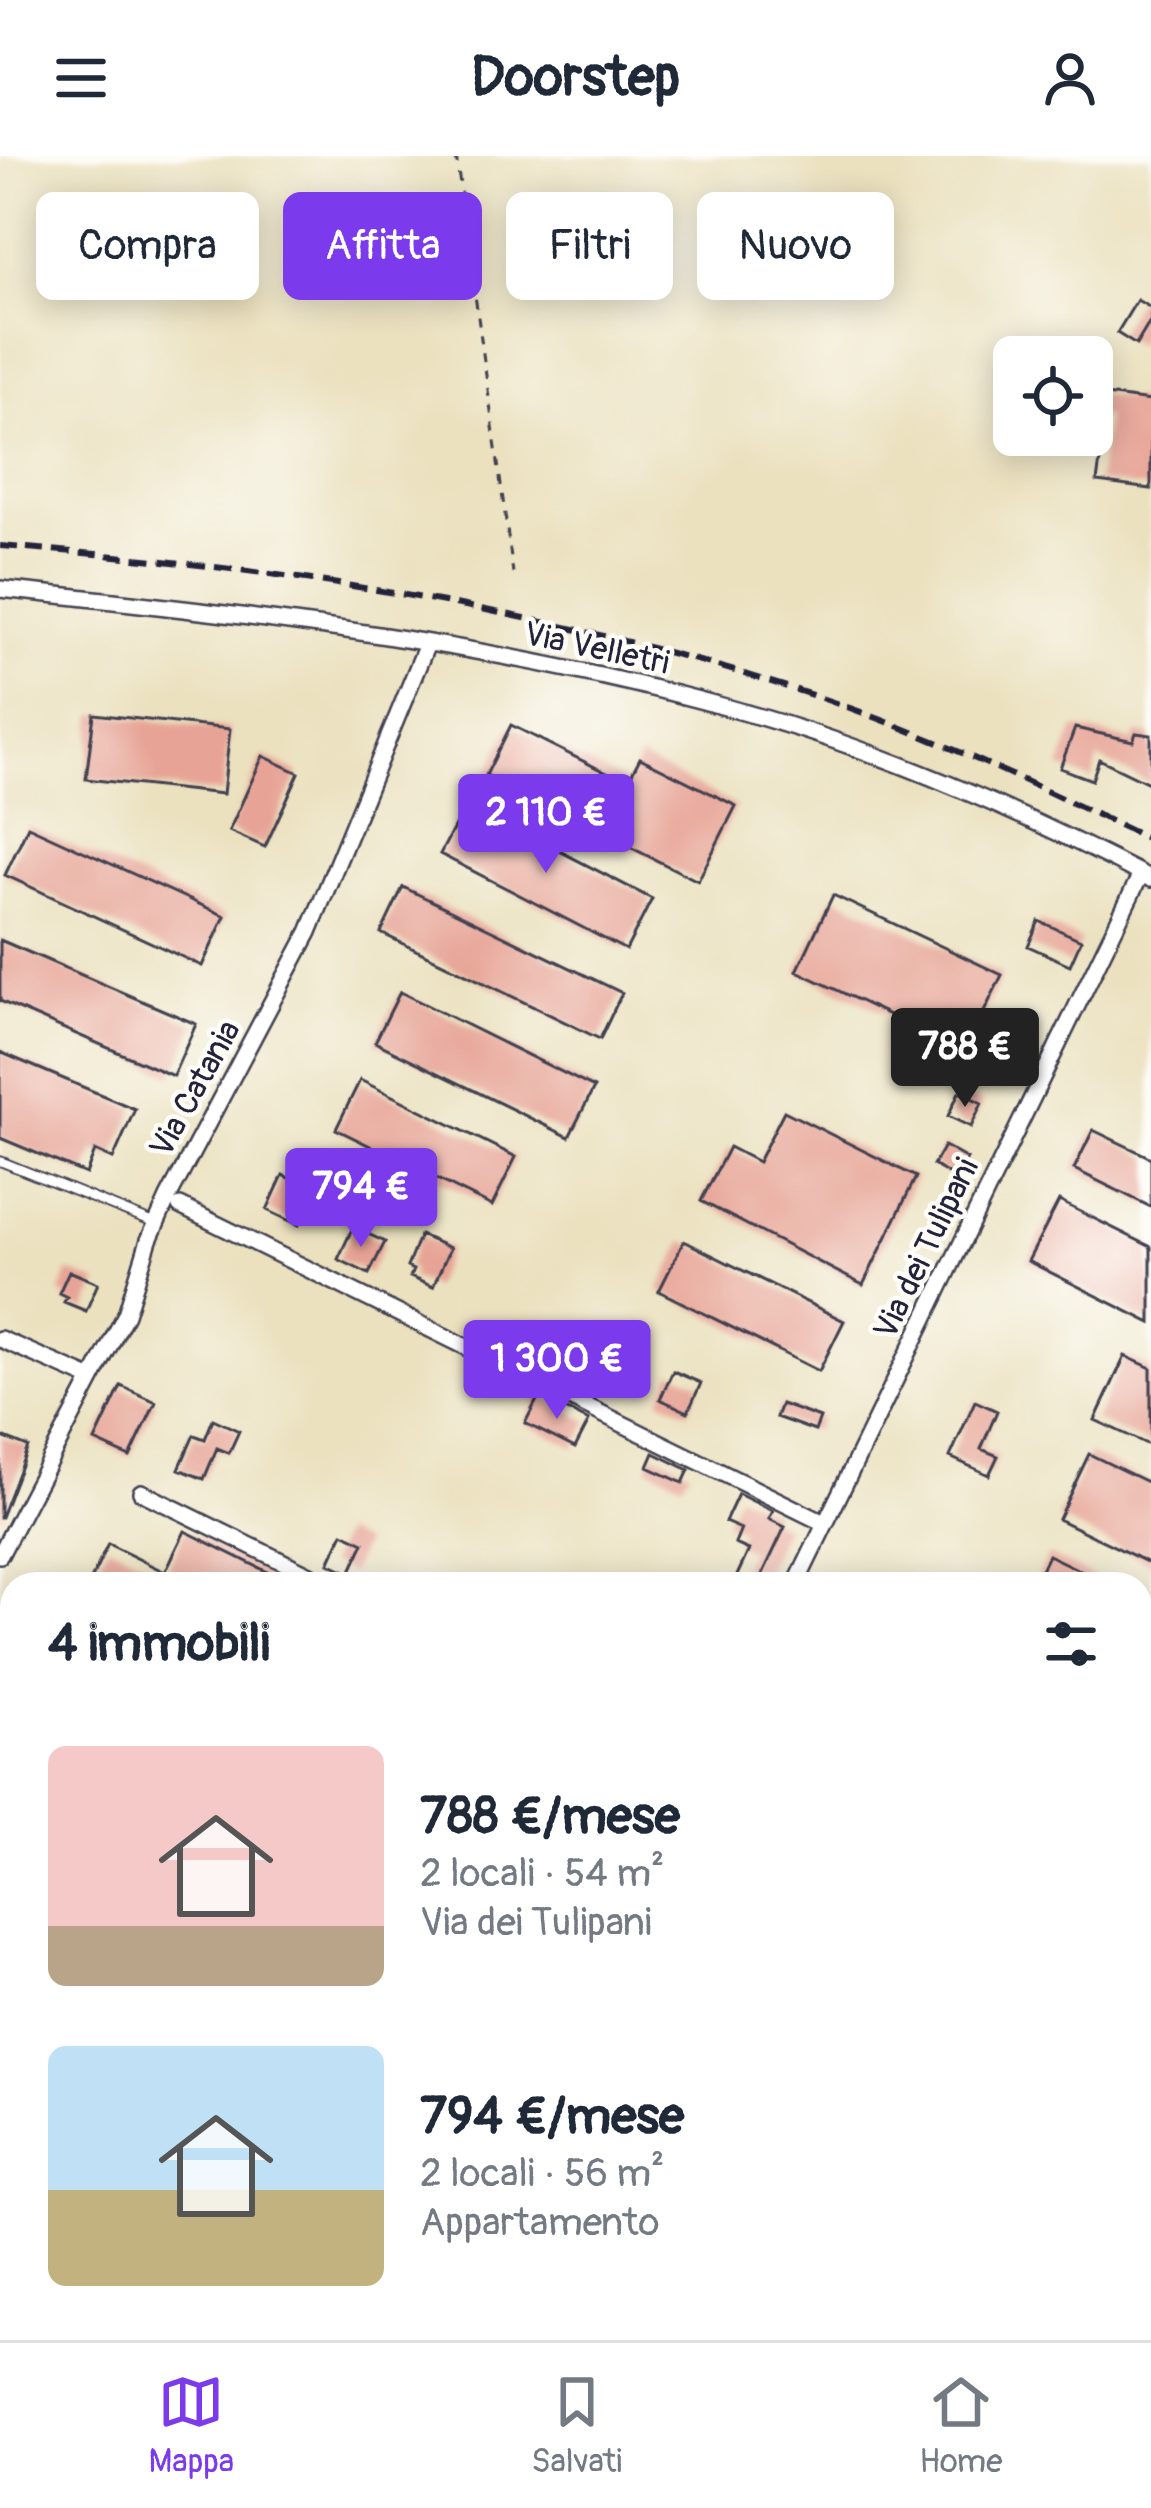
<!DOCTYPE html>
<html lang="it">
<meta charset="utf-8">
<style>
body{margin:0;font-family:Pangolin,sans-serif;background:#f6f6f7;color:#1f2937;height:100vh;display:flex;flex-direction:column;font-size:45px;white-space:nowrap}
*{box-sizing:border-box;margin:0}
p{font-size:39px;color:#747a83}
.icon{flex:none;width:66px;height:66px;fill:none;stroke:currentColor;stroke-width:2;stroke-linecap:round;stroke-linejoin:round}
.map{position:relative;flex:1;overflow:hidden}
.sheet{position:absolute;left:0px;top:1416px;width:1152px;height:768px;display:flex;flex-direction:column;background:#fff;border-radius:36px 36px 0 0;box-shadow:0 6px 30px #0003}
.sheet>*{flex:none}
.hud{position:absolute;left:36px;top:36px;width:1080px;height:108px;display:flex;gap:24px}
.controls{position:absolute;left:993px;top:180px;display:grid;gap:24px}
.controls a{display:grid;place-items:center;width:120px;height:120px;border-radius:18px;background:#fff;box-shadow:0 6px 30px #0003;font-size:60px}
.price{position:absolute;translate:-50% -102px;padding:0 27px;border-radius:12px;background:#7c3aed;color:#fff;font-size:39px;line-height:78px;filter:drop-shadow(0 3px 6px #0008)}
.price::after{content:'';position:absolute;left:50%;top:72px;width:36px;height:27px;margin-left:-18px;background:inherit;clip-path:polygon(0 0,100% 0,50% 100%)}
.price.active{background:#222;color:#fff}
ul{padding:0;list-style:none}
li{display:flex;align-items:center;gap:36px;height:300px;padding:0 48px}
li span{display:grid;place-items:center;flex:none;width:336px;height:240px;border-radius:18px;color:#555}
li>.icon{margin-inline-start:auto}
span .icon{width:144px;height:144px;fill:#fffc;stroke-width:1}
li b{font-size:51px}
h2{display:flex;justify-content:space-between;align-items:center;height:144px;padding:0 48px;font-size:51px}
.tag{padding:0 42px;border-radius:18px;background:#fff;box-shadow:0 6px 30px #0003;font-size:42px;line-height:108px}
.tag.active{background:#7c3aed;color:#fff}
header{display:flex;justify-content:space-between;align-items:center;height:156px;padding:0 48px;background:#fff;font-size:54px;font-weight:700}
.menu{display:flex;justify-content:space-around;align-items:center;height:168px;border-top:3px solid #e0e1e3;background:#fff;font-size:33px;color:#747a83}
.menu a{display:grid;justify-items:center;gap:6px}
.menu .active{color:#7c3aed}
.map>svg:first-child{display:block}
.building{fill:#e7a496}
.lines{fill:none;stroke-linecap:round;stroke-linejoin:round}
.service-casing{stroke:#403f4f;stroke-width:12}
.minor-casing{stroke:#403f4f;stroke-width:20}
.tertiary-casing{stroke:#403f4f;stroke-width:22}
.path{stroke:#403f4f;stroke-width:3;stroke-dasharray:9 9;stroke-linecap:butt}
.service{stroke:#fff;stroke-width:8}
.minor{stroke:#fff;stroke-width:15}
.tertiary{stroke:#fff;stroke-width:18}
.rail{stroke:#22223b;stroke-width:6;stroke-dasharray:18 9;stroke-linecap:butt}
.labels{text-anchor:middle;stroke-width:9;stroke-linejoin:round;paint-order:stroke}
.street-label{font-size:33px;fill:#22223b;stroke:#fdfcf7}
</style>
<header><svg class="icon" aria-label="menu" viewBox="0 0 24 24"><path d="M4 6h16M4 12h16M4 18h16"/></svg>Doorstep<svg class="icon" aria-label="person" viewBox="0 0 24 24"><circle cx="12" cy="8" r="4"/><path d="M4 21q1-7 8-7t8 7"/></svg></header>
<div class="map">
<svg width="1151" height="2184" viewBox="0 0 1151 2184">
<rect width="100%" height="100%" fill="#fdfcf7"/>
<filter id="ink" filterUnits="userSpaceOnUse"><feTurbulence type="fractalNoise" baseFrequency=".00833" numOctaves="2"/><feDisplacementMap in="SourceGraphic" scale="24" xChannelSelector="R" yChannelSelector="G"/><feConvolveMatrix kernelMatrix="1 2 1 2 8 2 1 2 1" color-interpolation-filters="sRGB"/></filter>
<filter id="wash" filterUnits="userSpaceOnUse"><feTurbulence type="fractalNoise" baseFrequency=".004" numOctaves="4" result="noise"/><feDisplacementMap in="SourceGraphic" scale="48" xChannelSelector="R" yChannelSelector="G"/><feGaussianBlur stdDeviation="2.7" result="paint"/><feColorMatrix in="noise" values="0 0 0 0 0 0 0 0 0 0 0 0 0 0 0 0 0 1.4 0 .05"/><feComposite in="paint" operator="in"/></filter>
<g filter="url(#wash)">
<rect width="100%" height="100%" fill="#ebe1bf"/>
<g id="blocks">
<!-- building -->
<path class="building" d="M1137,144L1151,152V164L1136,189L1117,177Z
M1098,238L1151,245V333L1097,326L1106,261L1095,259Z
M94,558L230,573L223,638L86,623Z
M511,569L627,627L640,602L736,650L698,725L486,619Z
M1075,572L1133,585L1136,577L1151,579V628L1099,603L1092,624L1060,612Z
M263,600L299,617L265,691L229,675Z
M467,647L652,743L626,794L440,698Z
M28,670L225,760L202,810L5,719Z
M403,731L622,837L600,883L381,777Z
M833,739L1002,819L965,895L797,815Z
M1039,765L1081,784L1070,809L1028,790Z
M0,784L196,868L173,920L0,845Z
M400,836L594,932L569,981L375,886Z
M0,896L135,953L113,1003L95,995L86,1018L0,982Z
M360,924L516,1001L492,1050L336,973Z
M959,936L982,947L971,971L948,960Z
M784,955L916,1021L863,1129L701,1045L729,991L758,1006Z
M1093,974L1151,1002V1051L1074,1013Z
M944,990L967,1003L956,1022L933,1009Z
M283,1019L316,1034L299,1069L267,1054Z
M1059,1045L1151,1091V1167L1028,1105Z
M353,1071L385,1086L369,1118L338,1103Z
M420,1079L450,1092L433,1131L410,1121L413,1114L407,1111Z
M684,1085L844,1165L819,1215L659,1135Z
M69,1115L98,1127L86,1155L64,1146L67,1141L59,1137Z
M1125,1200L1151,1212V1290L1095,1264Z
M673,1215L701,1227L688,1256L660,1243Z
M121,1230L156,1246L130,1301L95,1285Z
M539,1240L589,1265L575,1292L525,1267Z
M975,1245L997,1255L981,1293L998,1300L989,1319L950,1301Z
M781,1248L820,1262L815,1275L776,1261Z
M213,1263L239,1275L229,1297L217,1292L204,1323L179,1313L194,1279L205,1283Z
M0,1280L28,1291L1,1361H0Z
M654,1297L689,1314L683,1327L648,1311Z
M1089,1298L1151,1328V1408L1058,1363Z
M738,1338L773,1355L769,1363L785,1371L758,1428H733L749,1394L735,1388L741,1373L725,1366Z
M185,1375L292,1428H89L108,1388L165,1416Z
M343,1377L364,1387L350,1417L329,1407Z
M1048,1399L1108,1428H1034Z"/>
</g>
</g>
<g filter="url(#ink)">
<use href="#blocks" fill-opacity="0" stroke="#403f4f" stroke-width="3"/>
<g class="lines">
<!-- service casing -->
<g class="service-casing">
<path id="service" d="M0,1005L154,1067"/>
</g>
<!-- minor casing -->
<g class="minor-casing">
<path id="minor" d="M0,433C256,459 516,489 764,562C891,599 1034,662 1151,723
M180,1050L824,1367
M0,1183L92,1223
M141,1336L328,1428
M0,1399L126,1158L149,1084L168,1042L309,776L427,488
M796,1428L1141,718
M460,2172L486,2184
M1028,2172L1054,2184
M430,2184L437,2172"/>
</g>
<!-- tertiary casing -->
<g class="tertiary-casing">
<path id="tertiary" d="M1140,2092L1151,2076
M1074,2184L1083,2172"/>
</g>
<!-- path -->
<path class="path" d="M456,0L513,417"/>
<!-- service -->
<use href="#service" class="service"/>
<!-- minor -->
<use href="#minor" class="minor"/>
<!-- tertiary -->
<use href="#tertiary" class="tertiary"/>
<!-- rail -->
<path class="rail" d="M0,390C280,411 557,454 824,543C937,581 1043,634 1151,684"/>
</g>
</g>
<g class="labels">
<!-- street labels -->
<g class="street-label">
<text transform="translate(597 491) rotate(12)" y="12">Via Velletri</text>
<text transform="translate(194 932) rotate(-61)" y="12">Via Catania</text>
<text transform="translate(925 1092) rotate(-64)" y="12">Via dei Tulipani</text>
</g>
</g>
</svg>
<div class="controls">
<a><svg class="icon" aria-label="locate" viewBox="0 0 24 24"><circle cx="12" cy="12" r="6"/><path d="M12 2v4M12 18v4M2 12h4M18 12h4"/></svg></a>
</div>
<b class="price" style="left:546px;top:720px">2 110 €</b>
<b class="price active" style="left:965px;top:954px">788 €</b>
<b class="price" style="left:361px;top:1094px">794 €</b>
<b class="price" style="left:557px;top:1266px">1 300 €</b>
<div class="hud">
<a class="tag">Compra</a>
<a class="tag active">Affitta</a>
<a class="tag">Filtri</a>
<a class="tag">Nuovo</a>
</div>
<section class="sheet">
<h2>4 immobili<svg class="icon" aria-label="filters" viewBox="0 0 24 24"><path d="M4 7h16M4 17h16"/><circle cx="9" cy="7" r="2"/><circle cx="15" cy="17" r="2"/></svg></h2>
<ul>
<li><span style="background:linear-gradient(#f6c9c9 75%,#b9a48a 0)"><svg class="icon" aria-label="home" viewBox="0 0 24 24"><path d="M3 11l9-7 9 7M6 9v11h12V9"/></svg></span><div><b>788 €/mese</b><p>2 locali · 54 m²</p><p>Via dei Tulipani</p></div></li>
<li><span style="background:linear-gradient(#bfe0f5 60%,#c2b280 0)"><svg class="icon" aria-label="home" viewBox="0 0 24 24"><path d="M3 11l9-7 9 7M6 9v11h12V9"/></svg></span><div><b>794 €/mese</b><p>2 locali · 56 m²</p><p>Appartamento</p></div></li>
</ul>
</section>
</div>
<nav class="menu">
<a class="active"><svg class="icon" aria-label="map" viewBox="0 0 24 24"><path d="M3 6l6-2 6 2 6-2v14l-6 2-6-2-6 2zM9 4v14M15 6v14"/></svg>Mappa</a>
<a><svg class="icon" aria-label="saved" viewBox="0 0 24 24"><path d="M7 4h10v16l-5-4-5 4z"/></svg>Salvati</a>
<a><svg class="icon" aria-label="home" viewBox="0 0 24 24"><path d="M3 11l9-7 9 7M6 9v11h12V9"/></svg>Home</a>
</nav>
